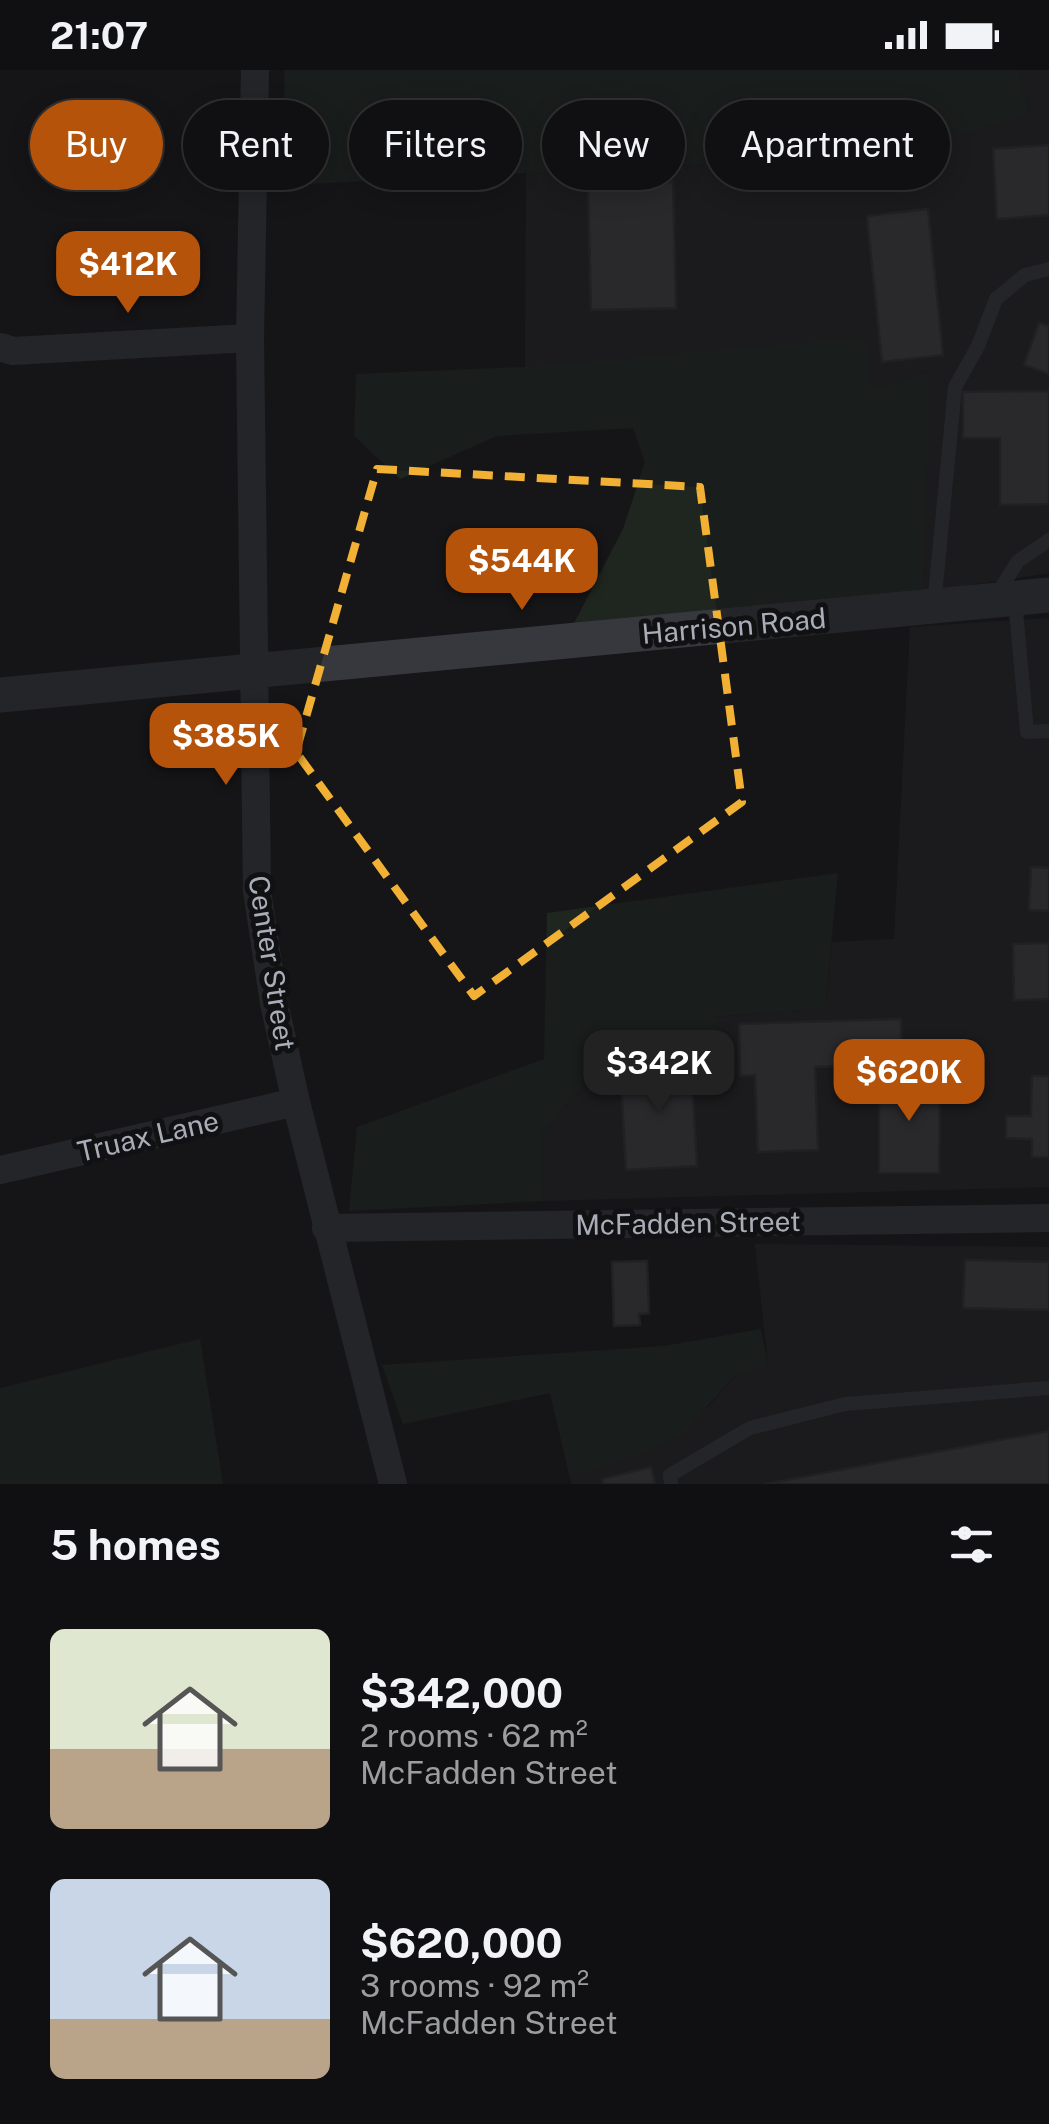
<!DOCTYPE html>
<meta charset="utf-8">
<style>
body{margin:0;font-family:"Public Sans",sans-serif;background:#19191b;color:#f1f3f6;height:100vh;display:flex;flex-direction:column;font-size:38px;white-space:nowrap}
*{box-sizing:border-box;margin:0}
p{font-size:32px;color:#9c9d9f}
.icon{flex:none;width:55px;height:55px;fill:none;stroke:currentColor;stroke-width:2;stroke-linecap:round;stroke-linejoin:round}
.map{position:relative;height:1414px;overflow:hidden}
.panel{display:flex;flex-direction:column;background:#101012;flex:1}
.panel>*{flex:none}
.hud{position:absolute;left:30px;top:30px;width:990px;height:90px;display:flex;gap:20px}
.price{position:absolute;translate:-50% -85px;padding:0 22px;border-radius:20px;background:#b45309;color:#fff;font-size:32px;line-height:65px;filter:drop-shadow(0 2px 5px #0008)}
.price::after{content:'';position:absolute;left:50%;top:60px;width:30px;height:22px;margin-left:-15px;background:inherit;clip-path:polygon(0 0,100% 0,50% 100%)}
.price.selected{background:#222;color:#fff}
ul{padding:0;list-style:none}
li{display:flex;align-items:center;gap:30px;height:250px;padding:0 50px}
li span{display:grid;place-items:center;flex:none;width:280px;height:200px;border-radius:15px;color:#555}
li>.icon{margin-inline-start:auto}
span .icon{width:120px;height:120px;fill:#fffc;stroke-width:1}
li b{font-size:42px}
h2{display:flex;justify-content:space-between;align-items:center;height:120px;padding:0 50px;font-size:42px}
.pill{padding:0 35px;border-radius:45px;background:#101012;box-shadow:0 5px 25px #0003,0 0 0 2px #303032;font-size:35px;line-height:90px}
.pill.selected{background:#b45309;color:#fff}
.status{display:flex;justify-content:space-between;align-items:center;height:70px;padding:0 50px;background:#101012;direction:ltr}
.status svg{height:28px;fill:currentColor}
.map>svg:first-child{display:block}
.built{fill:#222225}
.green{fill:#1e261f}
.building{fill:#404145;stroke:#303034;stroke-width:2.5}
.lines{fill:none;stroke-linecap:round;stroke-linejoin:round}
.service{stroke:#37383d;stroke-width:14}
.minor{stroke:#37383d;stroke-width:28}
.tertiary{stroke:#37383d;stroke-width:35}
.marked{fill:none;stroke:#f2b134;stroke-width:8;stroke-dasharray:20 12;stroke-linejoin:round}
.labels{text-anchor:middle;stroke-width:10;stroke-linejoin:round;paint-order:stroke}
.street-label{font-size:28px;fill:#a8adb8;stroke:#111113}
</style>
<div class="status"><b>21:07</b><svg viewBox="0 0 49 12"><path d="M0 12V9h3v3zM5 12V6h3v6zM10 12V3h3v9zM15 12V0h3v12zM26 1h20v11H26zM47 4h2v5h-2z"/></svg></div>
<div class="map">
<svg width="1049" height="1414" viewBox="0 0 1049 1414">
<rect width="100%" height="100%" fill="#161618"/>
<!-- built -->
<path class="built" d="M1018,0H1049V503L923,522L929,301L871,321L525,297L526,103L896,85L1030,43Z
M1049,548V1117L542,1131L543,1062L605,990L713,984L714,947L825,938L832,872L894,869L910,557Z
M755,1174L1049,1177V1414H572L570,1408L644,1383L709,1336L734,1307L768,1295Z"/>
<!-- green -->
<path class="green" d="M284,0H1018L1030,44L896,85L287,115Z
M865,267L872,320L930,301L923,522L572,557L623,459L645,392L633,358L497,366L400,409L354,366L356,304L525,297Z
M838,803L825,938L714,947V984L605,990L543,1062L542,1131L349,1141L357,1057L544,989L547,843Z
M761,1259L768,1295L734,1307L680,1366L644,1383L570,1408L550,1323L403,1354L382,1295L664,1276Z
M200,1269L223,1414H0V1318Z"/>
<!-- building -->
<path class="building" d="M1049,75V145L997,149L993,79Z
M673,112L676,238L591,240L588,115Z
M928,139L943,285L882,292L867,146Z
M1039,253L1049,256V304L1024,295Z
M1049,321V434L1000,435V368H963V322Z
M1031,797L1049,798V841L1029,840Z
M1049,873V929L1014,930L1013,874Z
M901,949L902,994L815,997L818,1080L758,1082L755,1005L740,1006L739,954Z
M691,990L697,1096L626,1100L620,994Z
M879,1006H940L939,1103H879Z
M1032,1006H1049V1087H1032V1069L1006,1068V1046H1031Z
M965,1190L1049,1192V1240L963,1238Z
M647,1191L649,1243L639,1244L640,1255L614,1256L612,1192Z
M1049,1361V1414H765Z
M651,1397L655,1414H604L602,1409Z"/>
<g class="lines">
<!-- service -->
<path class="service" d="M996,526L1018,491L1049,470
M1015,530L1027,662L1049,661
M934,536L955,317L978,276L996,229L1025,205L1049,199
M671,1414L670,1405L750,1358L845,1334L1049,1318"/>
<!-- minor -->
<path class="minor" d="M255,0L250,268L257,821L274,933L296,1032L393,1414
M0,277L13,281L250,268
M0,1100L296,1032
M326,1158L1049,1148"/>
<!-- tertiary -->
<path class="tertiary" d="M0,625L1049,525"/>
</g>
<!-- marked area -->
<path d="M0 0H1049V1414H0ZM377,399L700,417L742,732L474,926L296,682Z" fill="#161618" fill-opacity=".55" fill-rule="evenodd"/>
<path class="marked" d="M377,399L700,417L742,732L474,926L296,682Z"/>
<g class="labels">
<!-- street labels -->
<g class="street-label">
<text transform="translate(734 556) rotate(-5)" y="10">Harrison Road</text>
<text transform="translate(272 893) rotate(81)" y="10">Center Street</text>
<text transform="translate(148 1066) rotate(-13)" y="10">Truax Lane</text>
<text transform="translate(688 1153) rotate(-1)" y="10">McFadden Street</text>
</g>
</g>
</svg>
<b class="price" style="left:128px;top:246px">$412K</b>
<b class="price" style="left:522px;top:543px">$544K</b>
<b class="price" style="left:226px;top:718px">$385K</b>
<b class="price selected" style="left:659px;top:1045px">$342K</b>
<b class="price" style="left:909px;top:1054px">$620K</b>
<div class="hud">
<a class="pill selected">Buy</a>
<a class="pill">Rent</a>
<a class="pill">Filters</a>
<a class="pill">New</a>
<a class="pill">Apartment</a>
</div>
</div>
<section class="panel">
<h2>5 homes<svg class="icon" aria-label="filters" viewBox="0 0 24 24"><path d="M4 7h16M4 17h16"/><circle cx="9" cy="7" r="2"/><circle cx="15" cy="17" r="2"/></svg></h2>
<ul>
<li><span style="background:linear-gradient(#dfe7d0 60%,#b9a48a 0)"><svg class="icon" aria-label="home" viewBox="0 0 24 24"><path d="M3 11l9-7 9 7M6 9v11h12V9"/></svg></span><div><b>$342,000</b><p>2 rooms · 62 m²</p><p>McFadden Street</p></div></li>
<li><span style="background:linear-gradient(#c9d6e8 70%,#b9a48a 0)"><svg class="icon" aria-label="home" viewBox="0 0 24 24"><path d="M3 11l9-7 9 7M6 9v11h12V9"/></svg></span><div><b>$620,000</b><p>3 rooms · 92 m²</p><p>McFadden Street</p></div></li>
</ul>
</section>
